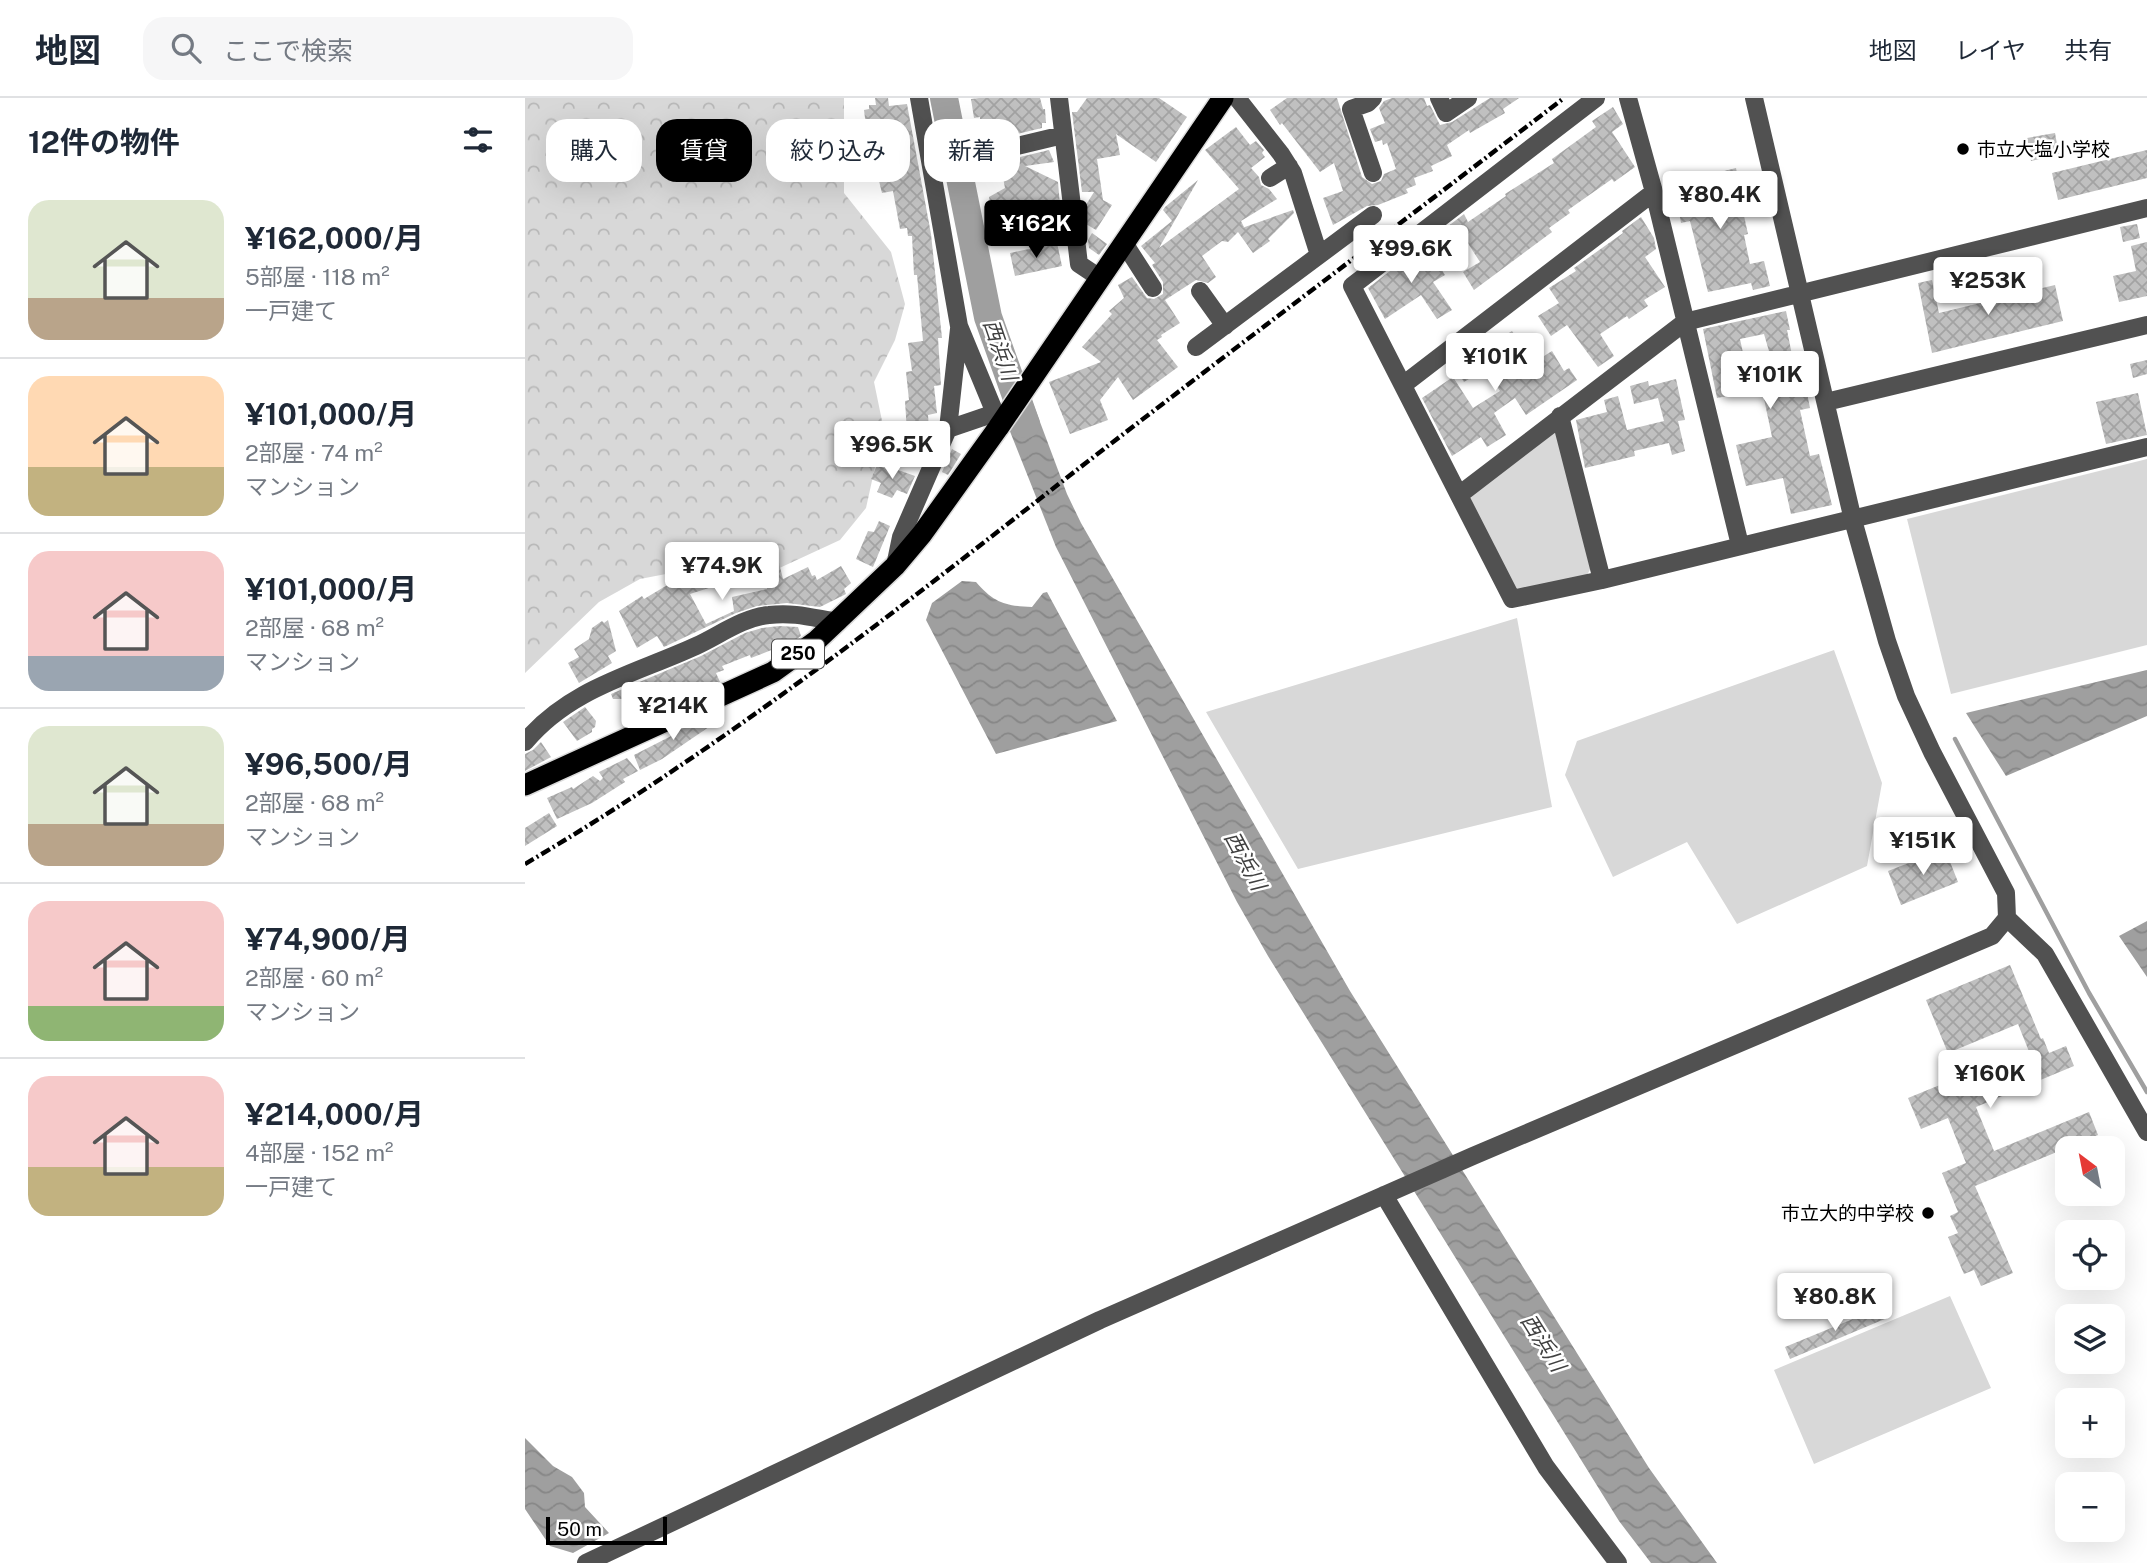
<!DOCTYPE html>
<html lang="ja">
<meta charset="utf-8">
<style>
body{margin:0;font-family:"Public Sans","Noto Sans JP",sans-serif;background:#f6f6f7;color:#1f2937;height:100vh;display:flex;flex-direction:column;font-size:26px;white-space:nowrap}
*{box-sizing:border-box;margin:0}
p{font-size:23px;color:#747a83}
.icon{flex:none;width:38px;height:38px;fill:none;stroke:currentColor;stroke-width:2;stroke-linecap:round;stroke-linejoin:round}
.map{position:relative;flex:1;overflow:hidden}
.details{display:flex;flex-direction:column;background:#fff;width:525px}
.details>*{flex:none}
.hud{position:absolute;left:21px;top:21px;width:665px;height:63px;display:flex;gap:14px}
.needle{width:46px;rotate:328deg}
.tools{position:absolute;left:1530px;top:1038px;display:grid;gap:14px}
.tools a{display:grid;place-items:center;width:70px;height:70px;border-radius:14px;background:#fff;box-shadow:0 7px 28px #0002;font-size:35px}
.scale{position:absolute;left:21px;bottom:18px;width:121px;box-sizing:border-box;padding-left:7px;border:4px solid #000;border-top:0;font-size:19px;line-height:24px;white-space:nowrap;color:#000;-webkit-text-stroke:5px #fff;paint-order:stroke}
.price{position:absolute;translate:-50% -60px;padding:0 16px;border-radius:7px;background:#fff;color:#222;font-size:23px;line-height:46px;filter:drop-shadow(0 2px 4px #0008)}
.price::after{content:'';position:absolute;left:50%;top:42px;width:21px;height:16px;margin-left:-10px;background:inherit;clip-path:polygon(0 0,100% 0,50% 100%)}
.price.active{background:#000;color:#fff}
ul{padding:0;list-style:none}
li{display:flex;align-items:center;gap:21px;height:175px;padding:0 28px}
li+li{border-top:2px solid #e0e1e3}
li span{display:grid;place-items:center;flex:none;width:196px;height:140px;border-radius:21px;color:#555}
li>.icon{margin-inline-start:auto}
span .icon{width:84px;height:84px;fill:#fffc;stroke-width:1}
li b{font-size:30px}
h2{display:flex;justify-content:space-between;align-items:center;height:84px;padding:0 28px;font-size:30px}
.chip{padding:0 24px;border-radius:21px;background:#fff;box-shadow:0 7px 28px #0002;font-size:24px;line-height:63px}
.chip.active{background:#000;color:#fff}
header{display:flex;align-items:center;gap:42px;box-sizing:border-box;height:98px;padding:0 35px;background:#fff;border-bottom:2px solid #e0e1e3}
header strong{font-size:33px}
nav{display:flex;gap:38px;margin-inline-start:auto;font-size:24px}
.search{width:490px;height:63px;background:#f6f6f7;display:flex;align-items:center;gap:18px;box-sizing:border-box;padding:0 24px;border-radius:21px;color:#747a83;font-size:26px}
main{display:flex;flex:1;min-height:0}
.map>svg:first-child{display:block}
.forest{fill:url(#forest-crowns)}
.park{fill:#d8d8d8}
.water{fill:url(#water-waves)}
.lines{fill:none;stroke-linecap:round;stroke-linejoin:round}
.stream{stroke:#9f9f9f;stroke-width:4.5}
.river{stroke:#9f9f9f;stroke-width:28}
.building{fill:url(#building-cross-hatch)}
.highway-casing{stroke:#dbdbdb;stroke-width:24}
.minor{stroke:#515151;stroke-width:18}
.highway{stroke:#000;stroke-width:21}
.rail{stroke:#000;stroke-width:4.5;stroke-dasharray:10 3.5 2 3.5;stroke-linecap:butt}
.poi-dot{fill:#000;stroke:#fff;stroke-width:2.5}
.labels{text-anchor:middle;stroke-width:5;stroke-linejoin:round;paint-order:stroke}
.shield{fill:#fff;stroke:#4c4c4c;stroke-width:2}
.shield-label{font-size:18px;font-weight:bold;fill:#000}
.poi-label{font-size:19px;fill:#000;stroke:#fff;text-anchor:start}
.water-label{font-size:21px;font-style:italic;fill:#404040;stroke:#fff}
</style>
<header>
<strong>地図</strong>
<div class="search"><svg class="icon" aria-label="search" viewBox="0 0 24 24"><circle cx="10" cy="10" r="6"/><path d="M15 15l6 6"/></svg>ここで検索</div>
<nav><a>地図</a><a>レイヤ</a><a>共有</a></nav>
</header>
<main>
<section class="details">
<h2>12件の物件<svg class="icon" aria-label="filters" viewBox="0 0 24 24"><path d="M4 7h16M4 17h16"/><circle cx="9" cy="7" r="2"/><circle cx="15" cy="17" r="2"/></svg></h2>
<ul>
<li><span style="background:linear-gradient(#dfe7d0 70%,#b9a48a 0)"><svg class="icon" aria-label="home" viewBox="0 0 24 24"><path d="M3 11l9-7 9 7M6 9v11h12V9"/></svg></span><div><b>¥162,000/月</b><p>5部屋 · 118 m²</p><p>一戸建て</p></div></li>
<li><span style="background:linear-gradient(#ffd9b3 65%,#c2b280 0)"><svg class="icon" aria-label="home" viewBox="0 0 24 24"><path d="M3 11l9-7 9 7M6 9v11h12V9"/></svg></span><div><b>¥101,000/月</b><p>2部屋 · 74 m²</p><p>マンション</p></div></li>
<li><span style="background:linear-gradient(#f6c9c9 75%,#9aa5b1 0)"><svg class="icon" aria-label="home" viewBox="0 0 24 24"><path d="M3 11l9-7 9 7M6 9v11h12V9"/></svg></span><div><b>¥101,000/月</b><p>2部屋 · 68 m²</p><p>マンション</p></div></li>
<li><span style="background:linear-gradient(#dfe7d0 70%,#b9a48a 0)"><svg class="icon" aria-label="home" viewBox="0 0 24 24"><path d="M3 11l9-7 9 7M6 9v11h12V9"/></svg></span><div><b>¥96,500/月</b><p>2部屋 · 68 m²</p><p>マンション</p></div></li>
<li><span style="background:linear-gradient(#f6c9c9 75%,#8fb573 0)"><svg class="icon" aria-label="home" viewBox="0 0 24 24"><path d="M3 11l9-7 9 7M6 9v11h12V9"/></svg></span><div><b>¥74,900/月</b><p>2部屋 · 60 m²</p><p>マンション</p></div></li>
<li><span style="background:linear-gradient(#f6c9c9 65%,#c2b280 0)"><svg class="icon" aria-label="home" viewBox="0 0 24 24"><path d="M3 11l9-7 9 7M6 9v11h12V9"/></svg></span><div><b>¥214,000/月</b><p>4部屋 · 152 m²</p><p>一戸建て</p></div></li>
</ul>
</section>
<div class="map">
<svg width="1622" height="1465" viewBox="0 0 1622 1465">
<defs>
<pattern id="forest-crowns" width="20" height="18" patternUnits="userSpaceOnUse" patternTransform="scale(1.75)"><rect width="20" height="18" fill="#d8d8d8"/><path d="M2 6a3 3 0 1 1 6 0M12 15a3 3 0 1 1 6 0" fill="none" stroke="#b8b8b8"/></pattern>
<pattern id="water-waves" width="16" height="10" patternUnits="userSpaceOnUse" patternTransform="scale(1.75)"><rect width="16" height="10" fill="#9f9f9f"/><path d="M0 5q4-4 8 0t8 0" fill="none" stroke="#878787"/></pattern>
<pattern id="building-cross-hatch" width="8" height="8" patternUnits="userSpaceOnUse" patternTransform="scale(1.75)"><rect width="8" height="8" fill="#c0c0c0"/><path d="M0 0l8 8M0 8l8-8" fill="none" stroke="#a3a3a3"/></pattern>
</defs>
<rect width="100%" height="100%" fill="#fff"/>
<!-- forest -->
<path class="forest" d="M0,0H319V95L366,154L380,206L370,242L349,284L362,347L350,369L341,410L315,442L248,473H206L177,469L115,481L74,504L0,575Z"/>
<!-- park -->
<path class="park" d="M1026,333L1036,336L1067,468L1062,477L995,493L987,487L944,404L947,393Z
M1622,361V547L1426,596L1382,421Z
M992,520L1027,709L773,771L681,614Z
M1309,552L1357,685L1342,768L1212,826L1162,744L1088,779L1040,677L1052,643Z
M1425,1198L1466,1290L1289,1366L1249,1272Z"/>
<!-- water -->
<path class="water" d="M506,300L542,396L556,425L825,893L1124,1370L1192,1465H1126L1094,1423L743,858L712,804L531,449L484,331Z
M437,483L451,484C469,505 481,508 507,509L518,495L522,494L592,623L471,656L401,522L407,505Z
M1622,572V618L1481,678L1441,615Z
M1622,823V879L1594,838Z
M0,1340L28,1368L47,1379L59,1395L60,1409L84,1435L48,1455L25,1448L0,1411Z"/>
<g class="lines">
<!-- stream -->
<path class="stream" d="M1430,641L1564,895L1622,994"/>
<!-- river -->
<path class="river" d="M419,0L463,219L501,326"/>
</g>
<!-- building -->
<path class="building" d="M350,0H363L364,8L382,6L406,136L417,240H413L416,287L409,288L412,315L403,317L404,332L382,334L380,303L384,302L381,274L387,273L383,245L398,243L392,177H389L387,138H383L382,130L375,131L368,93L357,95L353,79L324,81L323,71L346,68L339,12L344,11V7H351Z
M454,0H515L518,11H520L521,25H517V30L455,45V19L449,20L446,1Z
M562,0H634L662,19L631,64L591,36L595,57L572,61L578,102L587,107L571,132L561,126L559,110L569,94H557L547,14H552Z
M762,0H812L837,79L847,86L856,83L859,76L871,71L862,45L858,47L857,42L850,44L845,31L860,25L854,10L859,3L867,0H899L902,8L905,7L915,27L927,24L965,0H994L978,11L980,15L945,35L944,32L922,47L927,58L906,68L908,73L889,80L891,87L881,91L883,95L853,107L842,108L808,127L798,100L818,93L809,65L795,74L757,25L755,27L745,12Z
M1088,9L1098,26L1087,34L1110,69L1089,84L1087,81L1043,112L1045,115L1024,130L1027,134L949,192L938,174L955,164L935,133L928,138L922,129L939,116L943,124L981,98L980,96L1029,65L1027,61L1071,29L1067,23Z
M711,29L725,47L731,43L739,52L737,55L740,59L726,70L734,79L736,87L744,91L752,101L716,123L719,129L717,130L768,112L769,115L743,141L745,143L728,155L713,134L703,144L697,143L677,158L691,179L683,185L671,182L640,202L655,225L636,237L637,239L632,242L653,269L608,302L593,279L575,302L583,322L545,336L524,284L576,264L557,249L587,216L584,213L599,200L593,187L607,179L622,200L629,201L638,196V184L627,167L630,165L616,148L647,123L638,112L640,109L673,82L634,150L714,91L680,52Z
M1530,35L1534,57L1506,63L1502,40Z
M524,52L529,64L500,68L533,84L537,131L534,132L523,109L495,114L496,122L469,125L464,99L480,90L475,64Z
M1622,52V80L1533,102L1527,75Z
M1211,70L1214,86H1212L1223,136L1219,137L1225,166L1239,163L1245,188L1228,192L1226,185L1183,194L1165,123L1156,125L1149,86Z
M1116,119L1129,140L1131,151L1120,159L1140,189L1119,202L1123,208L1104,221L1102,218L1075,236L1089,258L1073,269L1042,227L1026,238L1013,218L1034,205L1024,190L1051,173L1049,170L1098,135L1097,133Z
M1612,126L1615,140L1598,144L1595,129Z
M567,135L582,146L574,157L564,150L563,142Z
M1622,144V198L1594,204L1588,178L1611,173L1606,148Z
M532,145L537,168L490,178L485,155Z
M900,146L920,177L908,184L927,212L912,221L896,197L860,221L843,190Z
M1407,182L1414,215L1530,187L1538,223L1407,255L1393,185Z
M1261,213L1265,232H1262L1268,262L1248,267L1239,236L1215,241L1223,278L1257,271L1263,299L1282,295L1285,310L1275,312L1285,358L1294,356L1307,407L1266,416L1258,380L1221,388L1211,347L1247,339L1237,291L1192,300L1178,231Z
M987,233L1008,265L1027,253L1039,273L1044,270L1052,282L1001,317L990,300L969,315L981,337L962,349L956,339L927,358L897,300L928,279L948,310L975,293L960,271L939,284L933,274L954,260L951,257Z
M1622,262V276L1608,280L1605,266Z
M1151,281L1160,322L1153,323L1160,353L1147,357L1144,345L1109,353L1110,358L1060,370L1051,322L1082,314L1079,302L1093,298L1102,332L1139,323L1133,300L1109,306L1105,288L1123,283L1124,288Z
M1613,295L1622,337L1581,346L1571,304Z
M427,351L436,356L423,377L417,374Z
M352,367L361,371L362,368L390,378L382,396L372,392L367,400L352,394L356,385L346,381Z
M354,423L365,428L348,469L331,461L343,433L349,434Z
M252,457L258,481L283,469L287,478L290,477L292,482L316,468L326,485L319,491L321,496L295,509L262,505L232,508L211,515L139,549L132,538L112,550L94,513L117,498L119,501L159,477L177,471L179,475L189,472L193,487L165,496L181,526L209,513L207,499L242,491V489L247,488L242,459Z
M206,475L210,487L198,491L194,480Z
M83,522L91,553L83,558L87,565L54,585L43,565L54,559L49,551L64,541L67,530L77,523L79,525Z
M254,528L273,529L276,538L259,550L251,553L249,551L226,560L225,557L197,568L199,572L191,575L195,584L146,606L144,602L121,611L115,605L101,610L97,601H88L86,596L176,558L220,535L237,530Z
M60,609L71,623L70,629L67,631V634L52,643L38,624Z
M194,615L197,620L137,661L115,672L109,657L154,634V632Z
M16,644L26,659L0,673V656L8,652Z
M102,660L113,673L98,681L100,684L67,705L32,721L22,700L47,689L48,691L68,678L75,683L78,680L74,674Z
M24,715L32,728L0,748V730Z
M1420,751L1433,784L1376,807L1363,773Z
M1485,867L1516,941L1518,940L1524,955L1541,948L1549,968L1451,1009L1469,1053L1564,1014L1573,1037L1450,1088L1488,1175L1456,1188L1449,1172L1439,1176L1423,1139L1433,1135L1425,1118L1433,1114L1417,1075L1441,1065L1423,1020L1396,1031L1383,1000L1432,980L1437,990L1507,961L1493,926L1423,955L1401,902Z
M1357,1209L1362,1220L1265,1261L1260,1249Z"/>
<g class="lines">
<!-- highway casing -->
<g class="highway-casing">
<path id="highway" d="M0,687L248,574L291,543L370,468L397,436L473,330L698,0"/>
</g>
<!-- minor -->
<path class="minor" d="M394,0L434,228L470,315L473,330
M534,0L554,166L575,180
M712,0L756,56L768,75L794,157
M848,0L843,5L826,11L848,75
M914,0L921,15L943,0
M1071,0L827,188L987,501L1077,482L1622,349
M1103,0L1129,94L1215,447
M451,58L538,37
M745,80L764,68
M599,145L628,190
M675,193L700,228
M671,249L848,117
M878,287L1129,94
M1301,304L1622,227
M1035,318L1077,482
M423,331L470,315
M934,397L1160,224L1622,110
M370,468L376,439L423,331L434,231
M0,644C45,590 110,576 171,548C193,538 219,519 244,517C270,514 288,520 313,524
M1482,820L1520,856L1622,1034
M859,1097L1021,1369L1093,1465
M61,1465L575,1222L948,1058L1467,838L1482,820L1481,795L1407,654L1381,598L1362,543L1328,422L1229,0"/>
<!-- highway -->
<use href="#highway" class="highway"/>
<!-- rail -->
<path class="rail" d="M0,766C192,653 369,515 544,378C708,251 875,126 1039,0"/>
</g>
<!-- markers -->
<g class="poi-dot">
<circle cx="1438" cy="51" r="7"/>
<circle cx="1403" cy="1115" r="7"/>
</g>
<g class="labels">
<!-- shield labels -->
<rect class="shield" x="247" y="541.5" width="52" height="29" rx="5"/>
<g class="shield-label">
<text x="273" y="562">250</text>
</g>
<!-- poi labels -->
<g class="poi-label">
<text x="1452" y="58">市立大塩小学校</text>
<text x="1389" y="1122" text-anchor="end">市立大的中学校</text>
</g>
<!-- water labels -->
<g class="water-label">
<text transform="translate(475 252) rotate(71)" y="7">西浜川</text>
<text transform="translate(720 763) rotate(62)" y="7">西浜川</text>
<text transform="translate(1018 1245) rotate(58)" y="7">西浜川</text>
</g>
</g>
</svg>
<div class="tools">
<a><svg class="needle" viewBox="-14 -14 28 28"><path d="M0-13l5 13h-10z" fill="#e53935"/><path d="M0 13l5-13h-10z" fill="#747a83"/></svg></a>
<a><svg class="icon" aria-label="locate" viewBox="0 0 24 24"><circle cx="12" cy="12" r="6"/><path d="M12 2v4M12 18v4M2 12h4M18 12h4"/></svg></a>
<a><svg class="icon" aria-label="layers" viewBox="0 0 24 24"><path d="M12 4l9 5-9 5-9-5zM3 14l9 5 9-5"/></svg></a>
<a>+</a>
<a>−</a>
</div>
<div class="scale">50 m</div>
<b class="price" style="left:1195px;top:133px">¥80.4K</b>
<b class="price active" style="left:511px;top:162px">¥162K</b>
<b class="price" style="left:886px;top:187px">¥99.6K</b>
<b class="price" style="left:1463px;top:219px">¥253K</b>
<b class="price" style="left:970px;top:295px">¥101K</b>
<b class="price" style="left:1245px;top:313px">¥101K</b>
<b class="price" style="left:367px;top:383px">¥96.5K</b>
<b class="price" style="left:197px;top:504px">¥74.9K</b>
<b class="price" style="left:148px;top:644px">¥214K</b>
<b class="price" style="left:1398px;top:779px">¥151K</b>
<b class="price" style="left:1465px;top:1012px">¥160K</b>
<b class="price" style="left:1310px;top:1235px">¥80.8K</b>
<div class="hud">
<a class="chip">購入</a>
<a class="chip active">賃貸</a>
<a class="chip">絞り込み</a>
<a class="chip">新着</a>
</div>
</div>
</main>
